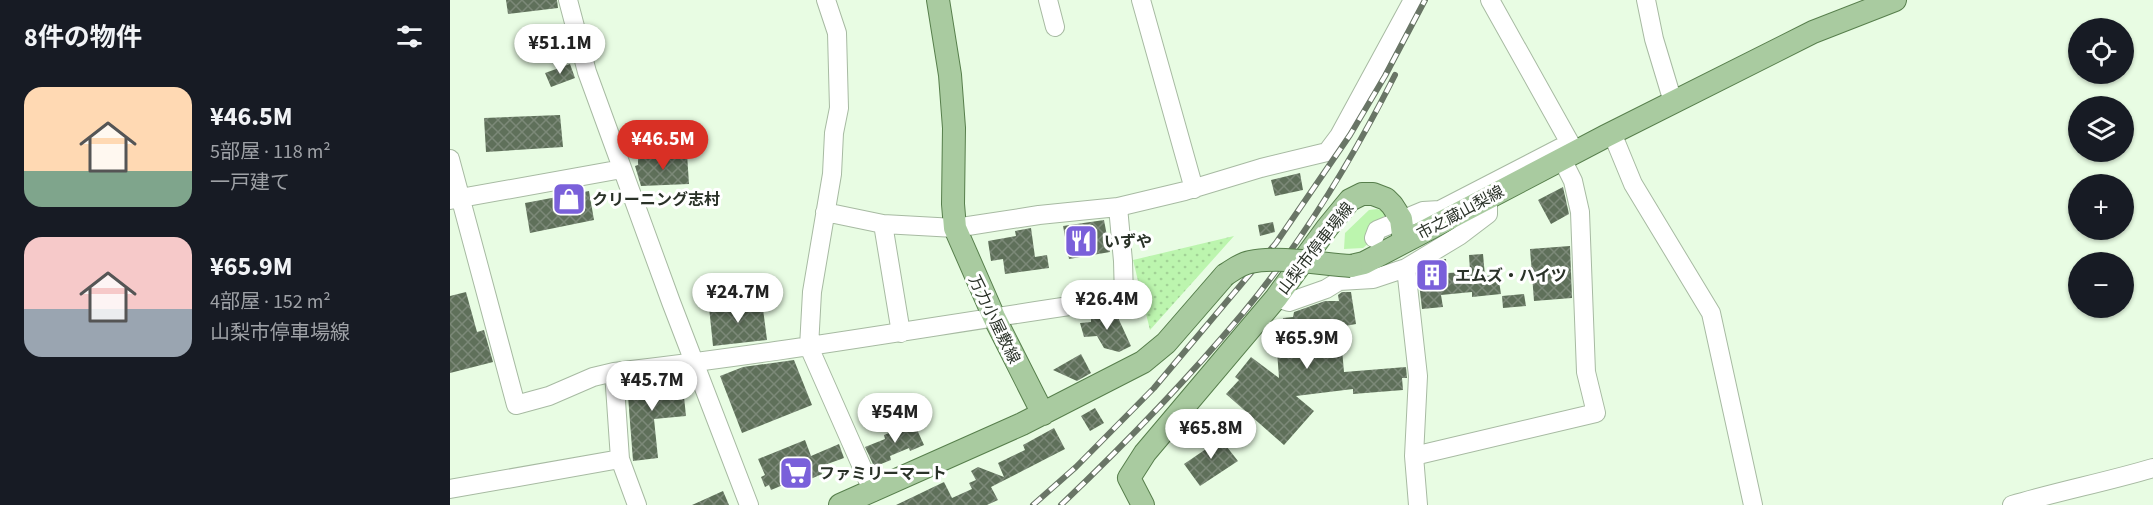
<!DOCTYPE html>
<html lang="ja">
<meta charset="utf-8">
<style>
body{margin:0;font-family:"Source Sans 3","Noto Sans JP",sans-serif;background:#20242c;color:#f1f3f6;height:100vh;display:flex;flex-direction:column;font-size:22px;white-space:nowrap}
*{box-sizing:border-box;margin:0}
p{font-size:20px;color:#9ea1a6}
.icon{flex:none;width:33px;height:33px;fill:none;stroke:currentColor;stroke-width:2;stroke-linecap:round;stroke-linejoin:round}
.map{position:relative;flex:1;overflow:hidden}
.drawer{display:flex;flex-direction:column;background:#171b24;width:450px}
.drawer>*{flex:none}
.fabs{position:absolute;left:1618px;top:18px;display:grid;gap:12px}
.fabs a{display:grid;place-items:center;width:66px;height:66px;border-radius:50%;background:#171b24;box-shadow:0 2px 4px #0004;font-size:30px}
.price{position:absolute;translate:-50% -51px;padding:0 14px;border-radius:21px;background:#fff;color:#222;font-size:20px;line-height:39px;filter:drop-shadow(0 2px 3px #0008)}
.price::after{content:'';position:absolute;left:50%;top:36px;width:18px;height:14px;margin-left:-9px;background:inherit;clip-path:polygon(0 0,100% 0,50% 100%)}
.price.selected{background:#d93025;color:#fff}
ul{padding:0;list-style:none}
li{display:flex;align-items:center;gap:18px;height:150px;padding:0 24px}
li span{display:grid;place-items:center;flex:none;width:168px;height:120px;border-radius:18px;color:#555}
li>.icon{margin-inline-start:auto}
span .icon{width:72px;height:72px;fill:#fffc;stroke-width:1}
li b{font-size:26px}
h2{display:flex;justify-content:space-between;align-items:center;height:72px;padding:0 24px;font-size:26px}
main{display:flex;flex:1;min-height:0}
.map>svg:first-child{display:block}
.green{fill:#bcf5ae}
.park{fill:url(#park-dots)}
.building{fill:url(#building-cross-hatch)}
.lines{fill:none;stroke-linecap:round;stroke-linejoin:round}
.minor-casing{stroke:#a7baa2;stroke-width:20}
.major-casing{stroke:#577f4c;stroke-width:24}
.minor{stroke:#fff;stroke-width:18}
.major{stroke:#a9cba0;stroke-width:22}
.rail-casing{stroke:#697566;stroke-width:6}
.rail{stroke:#fff;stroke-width:4;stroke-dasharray:11;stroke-linecap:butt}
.major-bridge-casing{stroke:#577f4c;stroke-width:24;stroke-linecap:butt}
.major-bridge{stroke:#a9cba0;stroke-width:22}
.labels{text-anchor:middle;stroke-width:6;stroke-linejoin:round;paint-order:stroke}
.poi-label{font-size:16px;font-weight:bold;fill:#2a3228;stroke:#fff;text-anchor:start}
.street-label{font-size:16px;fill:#2a3228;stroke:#fff}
</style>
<main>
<section class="drawer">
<h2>8件の物件<svg class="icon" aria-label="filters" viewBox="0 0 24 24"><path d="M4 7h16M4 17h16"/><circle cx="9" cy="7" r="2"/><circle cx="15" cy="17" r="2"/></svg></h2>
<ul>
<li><span style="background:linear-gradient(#ffd9b3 70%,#7fa58c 0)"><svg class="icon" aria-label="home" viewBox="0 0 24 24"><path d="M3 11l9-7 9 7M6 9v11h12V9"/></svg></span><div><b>¥46.5M</b><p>5部屋 · 118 m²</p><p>一戸建て</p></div></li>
<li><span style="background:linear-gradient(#f6c9c9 60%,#9aa5b1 0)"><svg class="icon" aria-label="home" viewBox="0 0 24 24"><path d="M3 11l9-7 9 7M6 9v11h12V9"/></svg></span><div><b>¥65.9M</b><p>4部屋 · 152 m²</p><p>山梨市停車場線</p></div></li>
</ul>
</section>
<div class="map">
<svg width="1703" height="505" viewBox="0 0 1703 505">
<defs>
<pattern id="park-dots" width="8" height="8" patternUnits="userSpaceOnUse" patternTransform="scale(1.5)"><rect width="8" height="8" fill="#bcf5ae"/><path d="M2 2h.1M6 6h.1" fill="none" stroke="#a2d296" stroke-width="1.8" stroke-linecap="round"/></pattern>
<pattern id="building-cross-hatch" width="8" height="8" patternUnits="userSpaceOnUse" patternTransform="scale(1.5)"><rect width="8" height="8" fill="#5f705a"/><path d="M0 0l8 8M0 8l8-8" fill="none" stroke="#7c8978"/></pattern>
</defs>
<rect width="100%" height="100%" fill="#e8fce3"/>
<!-- green -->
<path class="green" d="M927,209L938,213L933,217L919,234L920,242L913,248L894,249L895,233L919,210Z"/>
<!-- park -->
<path class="park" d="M784,236L700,330L683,260Z"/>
<!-- building -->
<path class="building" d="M56,0H107L108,8L58,14Z
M120,64L125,78L101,87L95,73Z
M110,115L113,147L36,152L34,118Z
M237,154L239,184L191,186L185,166L188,165V159Z
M850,173L853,190L825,196L821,180Z
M1113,187L1119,214L1101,224L1088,200Z
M139,191L144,220L80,233L75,203Z
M654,220L660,252L619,259L613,226Z
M823,222L825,232L810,236L808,225Z
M581,228L585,257L597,255L599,268L555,274L553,259L541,261L538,241L566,236L565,231Z
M1120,246L1122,298L1084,301L1080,249Z
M1033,254L1035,276L1048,275L1051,294L1022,297V292L991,295L993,307L972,309L968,274L981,266H986V263L992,259H996L997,273L1020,272L1019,255Z
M16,292L27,332L34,330L43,362L0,373V296Z
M892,292H901L906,324L890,327L894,372L956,367L957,378H952L953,390L903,394V389L846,396L864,411L834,445L776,394L789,380L785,377L801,357L829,378L827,351L836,350L833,318L843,317L844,312L875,301H889L888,295Z
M1074,294L1076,306L1053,308L1052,296Z
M312,301L317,340L263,346L259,307Z
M665,311L681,346L669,352L654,348L647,336L634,337L630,323L641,322V314Z
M631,354L641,373L627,381L603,370Z
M344,360L362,405L292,433L270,376L293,367Z
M210,378V380L229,378L230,387H233L236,416L204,419L208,458L183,461L177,383Z
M645,408L654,423L640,431L631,416Z
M464,423L474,445L460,451L459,448L440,456L441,460L426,466L423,464L415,447L435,439L434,435Z
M604,428L615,449L541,487L548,500L537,505H446L494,482L502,498L522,489L519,483L526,480L521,471L528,467L554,477L548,463L575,450L573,445Z
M761,430L770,443L773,442L788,461L750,486L734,464L759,447L751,436Z
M355,440L361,456L389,444L394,458L369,467L372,474L340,488L338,483L321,490L319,485L315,487L311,477L315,475L308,459Z
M273,491L279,505H242Z"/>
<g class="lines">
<!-- minor casing -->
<g class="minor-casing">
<path id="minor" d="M118,0L137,72L221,302L299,505
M376,0L387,33L389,108L384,133L382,174L362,292L359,347L423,492
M598,0L605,27
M691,0L744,189
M1040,0L1125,152
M1196,0L1204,39L1223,102
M1162,133L1183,184L1261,313L1303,505
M0,159L66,405L99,396L143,377L164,372C335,353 504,322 674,298L673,261L668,207
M0,200L172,169
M375,212L433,224L505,228L589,215L668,207L735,191L811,168L877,152L889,136L963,0
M433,224L451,333
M924,238L927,230L973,211L990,210L1110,148
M956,268L968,376L964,456L968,505
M826,298L839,302L876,289L889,281L923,279L956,268L1009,236L1038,214V198
M164,372L170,459L187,505
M964,456L1146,413L1136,372L1130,212L1123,181L1112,159
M0,489L170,459
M1562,505C1609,491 1656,482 1703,468"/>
</g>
<!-- major casing -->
<g class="major-casing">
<path id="major" d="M488,0L500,75L504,128L503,204L505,228L544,317L593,414
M901,266L914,263L1156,136L1363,32L1445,0
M390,505L572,424L693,362L716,343L775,275
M693,505L679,478L695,453L826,298L877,228L900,200L912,194H923L936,199L942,205L951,219L954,242"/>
</g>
<!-- minor -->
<use href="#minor" class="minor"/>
<!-- major -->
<use href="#major" class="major"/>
<!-- rail casing -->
<g class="rail-casing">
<path id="rail" d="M583,505L626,467L704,388L826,243L900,135L935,76L975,0
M611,505C675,444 736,381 793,313C853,241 903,158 945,75"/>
</g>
<!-- rail -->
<use href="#rail" class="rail"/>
<!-- major-bridge casing -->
<g class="major-bridge-casing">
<path id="major-bridge" d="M775,275C783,270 790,264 800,262C830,256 870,264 901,266"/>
</g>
<!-- major-bridge -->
<use href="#major-bridge" class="major-bridge"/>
</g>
<!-- icons -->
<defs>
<g id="shop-square" transform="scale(1.725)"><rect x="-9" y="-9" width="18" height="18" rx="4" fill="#7a60da" stroke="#fff"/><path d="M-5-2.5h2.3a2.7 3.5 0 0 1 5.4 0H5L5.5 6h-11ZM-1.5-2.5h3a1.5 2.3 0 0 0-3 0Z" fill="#fff"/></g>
<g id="restaurant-square" transform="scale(1.725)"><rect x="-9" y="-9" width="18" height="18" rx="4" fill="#7a60da" stroke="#fff"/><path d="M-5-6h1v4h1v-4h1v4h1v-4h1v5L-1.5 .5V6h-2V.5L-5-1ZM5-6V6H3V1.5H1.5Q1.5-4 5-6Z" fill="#fff"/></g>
<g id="building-square" transform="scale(1.725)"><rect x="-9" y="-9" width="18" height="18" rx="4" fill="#7a60da" stroke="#fff"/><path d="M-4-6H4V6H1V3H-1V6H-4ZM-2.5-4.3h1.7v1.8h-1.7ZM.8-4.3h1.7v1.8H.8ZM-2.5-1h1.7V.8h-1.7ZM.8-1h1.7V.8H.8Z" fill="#fff"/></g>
<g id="supermarket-square" transform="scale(1.725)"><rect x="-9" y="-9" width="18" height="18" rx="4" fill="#7a60da" stroke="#fff"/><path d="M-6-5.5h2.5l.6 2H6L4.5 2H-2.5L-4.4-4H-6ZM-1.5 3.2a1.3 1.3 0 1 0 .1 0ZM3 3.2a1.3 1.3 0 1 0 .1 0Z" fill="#fff"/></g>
</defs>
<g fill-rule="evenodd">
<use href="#shop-square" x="119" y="199"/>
<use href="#restaurant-square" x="631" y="241"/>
<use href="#building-square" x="982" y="275"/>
<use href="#supermarket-square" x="346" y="473"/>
</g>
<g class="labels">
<!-- poi labels -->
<g class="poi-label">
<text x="142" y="205">クリーニング志村</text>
<text x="654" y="247">いずや</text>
<text x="1005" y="281">エムズ・ハイツ</text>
<text x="369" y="479">ファミリーマート</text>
</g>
<!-- street labels -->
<g class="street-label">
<text transform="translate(1010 212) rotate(-28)" y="6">市之蔵山梨線</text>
<text transform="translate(865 248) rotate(-52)" y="6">山梨市停車場線</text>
<text transform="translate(545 319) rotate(64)" y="6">万力小屋敷線</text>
</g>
</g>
</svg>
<div class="fabs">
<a><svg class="icon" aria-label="locate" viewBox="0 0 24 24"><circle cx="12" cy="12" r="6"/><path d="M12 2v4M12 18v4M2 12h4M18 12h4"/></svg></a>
<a><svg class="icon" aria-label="layers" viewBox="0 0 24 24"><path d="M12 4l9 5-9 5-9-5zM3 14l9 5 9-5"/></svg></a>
<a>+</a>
<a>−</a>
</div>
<b class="price" style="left:110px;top:75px">¥51.1M</b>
<b class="price selected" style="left:213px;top:171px">¥46.5M</b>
<b class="price" style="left:288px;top:324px">¥24.7M</b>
<b class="price" style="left:657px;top:331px">¥26.4M</b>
<b class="price" style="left:857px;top:370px">¥65.9M</b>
<b class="price" style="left:202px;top:412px">¥45.7M</b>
<b class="price" style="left:445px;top:444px">¥54M</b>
<b class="price" style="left:761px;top:460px">¥65.8M</b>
</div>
</main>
